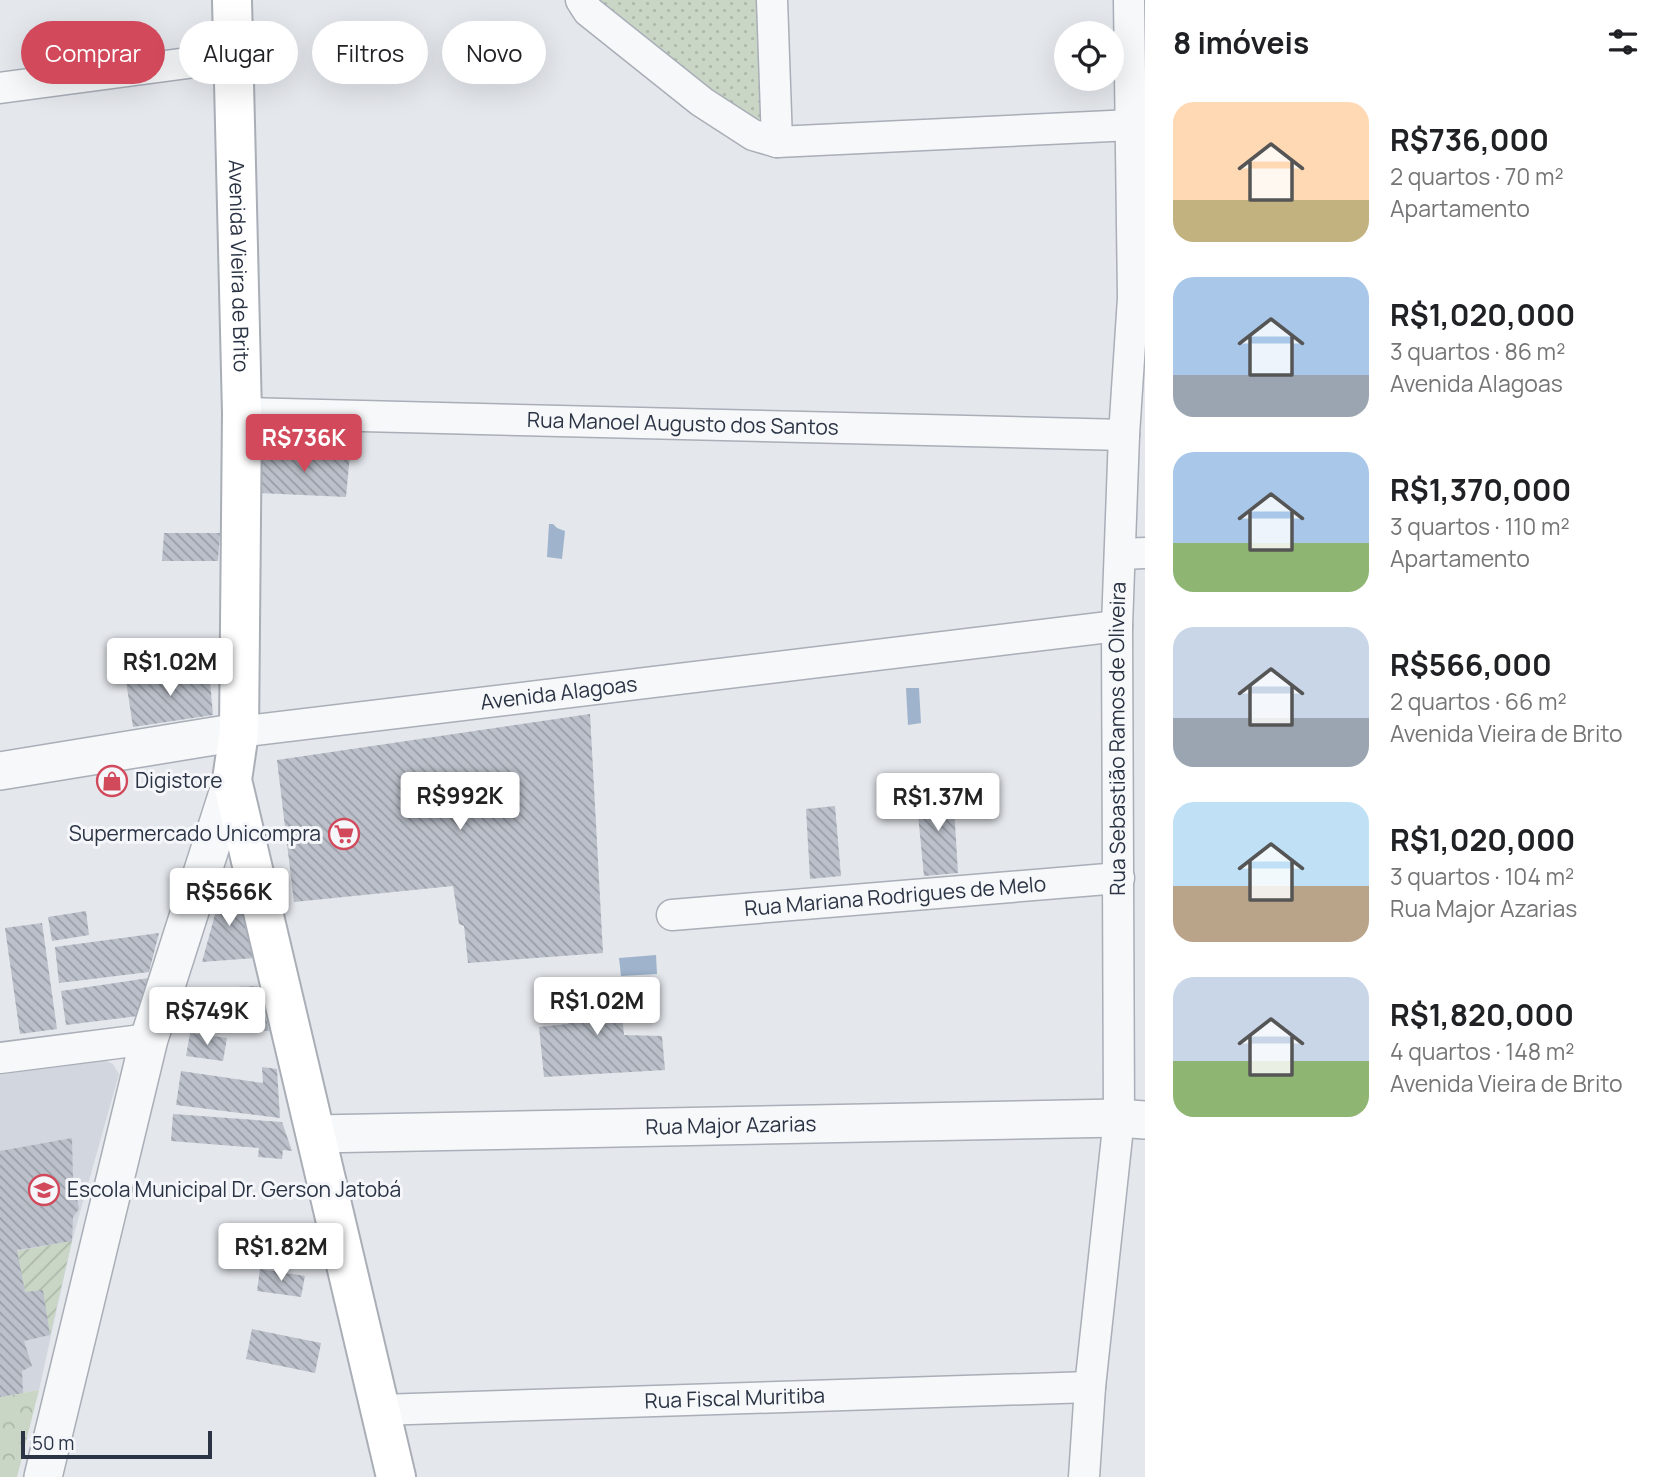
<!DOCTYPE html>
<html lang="pt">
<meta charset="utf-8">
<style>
body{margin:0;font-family:Manrope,sans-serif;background:#f2f2f2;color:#202124;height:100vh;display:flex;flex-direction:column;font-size:26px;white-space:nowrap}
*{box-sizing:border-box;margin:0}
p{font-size:23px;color:#757577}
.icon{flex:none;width:38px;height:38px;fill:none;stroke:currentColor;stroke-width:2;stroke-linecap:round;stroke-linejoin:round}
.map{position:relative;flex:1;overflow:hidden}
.drawer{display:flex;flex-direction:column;background:#fff;width:525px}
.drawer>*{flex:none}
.hud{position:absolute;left:21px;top:21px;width:665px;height:63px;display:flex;gap:14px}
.fabs{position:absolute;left:1054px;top:21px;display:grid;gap:14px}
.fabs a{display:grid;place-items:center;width:70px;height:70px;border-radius:50%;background:#fff;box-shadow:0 7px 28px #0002;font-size:35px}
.scale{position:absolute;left:21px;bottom:18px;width:191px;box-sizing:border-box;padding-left:7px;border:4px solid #2b3445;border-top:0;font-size:19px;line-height:24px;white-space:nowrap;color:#2b3445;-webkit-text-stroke:5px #f4f6f9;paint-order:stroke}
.price{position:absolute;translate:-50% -60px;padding:0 16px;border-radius:7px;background:#fff;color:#222;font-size:23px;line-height:46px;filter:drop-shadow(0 2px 4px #0008)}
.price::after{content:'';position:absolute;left:50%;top:42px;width:21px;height:16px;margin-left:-10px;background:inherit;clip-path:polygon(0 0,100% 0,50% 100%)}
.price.active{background:#d1495b;color:#fff}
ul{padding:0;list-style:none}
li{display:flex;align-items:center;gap:21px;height:175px;padding:0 28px}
li span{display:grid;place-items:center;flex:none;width:196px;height:140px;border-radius:21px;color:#555}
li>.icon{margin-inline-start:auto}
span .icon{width:84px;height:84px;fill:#fffc;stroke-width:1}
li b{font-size:30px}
h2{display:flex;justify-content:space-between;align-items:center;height:84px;padding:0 28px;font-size:30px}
.pill{padding:0 24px;border-radius:32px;background:#fff;box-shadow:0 7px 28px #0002;font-size:24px;line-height:63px}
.pill.active{background:#d1495b;color:#fff}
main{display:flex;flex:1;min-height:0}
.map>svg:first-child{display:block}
.built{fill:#d2d6de}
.forest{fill:url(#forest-crowns)}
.park{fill:url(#park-dots)}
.garden{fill:url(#garden-furrows)}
.water{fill:#9fb4cc}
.building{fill:url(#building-back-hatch)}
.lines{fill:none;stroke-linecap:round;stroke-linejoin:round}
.minor-casing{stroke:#a9aeb7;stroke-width:33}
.tertiary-casing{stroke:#a9aeb7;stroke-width:40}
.secondary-casing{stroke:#a9aeb7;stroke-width:42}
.minor{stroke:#f7f8fa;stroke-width:30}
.tertiary{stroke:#f7f8fa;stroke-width:37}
.secondary{stroke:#fff;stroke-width:38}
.labels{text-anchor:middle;stroke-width:6;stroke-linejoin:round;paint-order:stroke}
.street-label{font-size:21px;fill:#2b3445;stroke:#f4f6f9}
.poi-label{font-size:21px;fill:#2b3445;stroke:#f4f6f9;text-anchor:start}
</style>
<main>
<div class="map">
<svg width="1145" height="1477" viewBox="0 0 1145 1477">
<defs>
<pattern id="forest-crowns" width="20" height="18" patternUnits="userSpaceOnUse" patternTransform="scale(1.75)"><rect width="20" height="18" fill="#c9d6c5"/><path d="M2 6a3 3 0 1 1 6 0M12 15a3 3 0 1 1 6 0" fill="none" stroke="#adb8ab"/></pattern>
<pattern id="park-dots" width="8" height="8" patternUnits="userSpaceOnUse" patternTransform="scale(1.75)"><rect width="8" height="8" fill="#c9d6c5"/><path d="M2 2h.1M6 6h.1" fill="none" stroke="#adb8ab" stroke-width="1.8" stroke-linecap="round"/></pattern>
<pattern id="garden-furrows" width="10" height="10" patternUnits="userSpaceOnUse" patternTransform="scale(1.75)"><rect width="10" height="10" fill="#c9d6c5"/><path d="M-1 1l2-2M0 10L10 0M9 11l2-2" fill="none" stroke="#adb8ab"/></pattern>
<pattern id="building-back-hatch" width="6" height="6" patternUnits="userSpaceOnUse" patternTransform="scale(1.75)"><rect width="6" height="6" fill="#bbc0ca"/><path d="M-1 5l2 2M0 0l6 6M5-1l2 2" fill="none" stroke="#989da6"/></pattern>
</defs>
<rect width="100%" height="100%" fill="#e4e7ec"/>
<!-- built -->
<path class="built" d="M103,1059L113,1064L119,1074L72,1241L39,1390L0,1397V1075Z"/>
<!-- forest -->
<path class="forest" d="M39,1390L17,1477H0V1397Z"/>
<!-- park -->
<path class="park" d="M588,0H764L773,98L755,126Z"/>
<!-- garden -->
<path class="garden" d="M72,1241L50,1335L43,1291L25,1292L17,1251Z"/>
<!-- water -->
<path class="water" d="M549,524H553L557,528L565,531L562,559L547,557Z
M906,688H919L921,723L908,725Z
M656,955L657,974L621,976L619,958Z"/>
<!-- building -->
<path class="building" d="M261,451L350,454L346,497L259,493Z
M164,533H220L218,561H162Z
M209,670L213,715L133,727L126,681Z
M590,714L603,953L468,963L464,926L459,924L453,886L294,902L277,760Z
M953,791L958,873L924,876L916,794Z
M835,806L841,876L810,879L806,809Z
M235,877L255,958L202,962L225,878Z
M86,911L89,935L52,941L48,917Z
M42,923L57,1029L20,1034L5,928Z
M159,933L149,972L59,983L55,947Z
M149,978L138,1016L66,1025L61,991Z
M619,982L624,1035L662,1036L665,1070L544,1077L539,1027L568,1024L566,984Z
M258,986L269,1031L190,1026L196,989Z
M190,1033L227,1038L223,1061L186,1056Z
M262,1067L277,1069L280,1118L176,1105L181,1071L263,1083Z
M173,1114L282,1122L292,1151L283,1150L282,1159L258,1157L259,1148L171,1141Z
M72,1138L73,1178L79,1209L73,1217L72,1241L17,1250L25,1292L43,1290L50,1335L24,1341L32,1366L22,1371L23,1393L0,1397V1151Z
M252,1226L312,1239L306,1266L247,1254Z
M260,1269L305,1276L301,1297L257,1291Z
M252,1329L321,1343L315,1373L246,1359Z"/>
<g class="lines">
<!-- minor casing -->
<g class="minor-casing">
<g id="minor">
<path d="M581,0L588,11L702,102L753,135L777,142L1132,125L1145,122"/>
<path d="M772,0L777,142"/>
<path d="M0,88L233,57"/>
<path id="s1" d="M242,413L1124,435"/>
<path d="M1120,554L1145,553"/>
<path id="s2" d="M239,732L1117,626"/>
<path id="s3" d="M672,915L1119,878"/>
<path d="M0,1058L149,1039"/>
<path id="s4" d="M380,1410L1090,1387"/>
<path id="s5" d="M1084,1477L1090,1387L1119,1118L1117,626L1124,435L1133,298L1129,0"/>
</g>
</g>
<!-- tertiary casing -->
<g class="tertiary-casing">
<g id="tertiary">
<path d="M0,771L239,732"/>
<path id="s6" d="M316,1134L1119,1118L1145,1120"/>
<path d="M43,1477L149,1039L232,780"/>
</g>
</g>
<!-- secondary casing -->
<g class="secondary-casing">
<g id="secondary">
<path id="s7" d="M232,0L242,413L239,732L232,780L396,1477"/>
</g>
</g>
<!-- minor -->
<use href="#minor" class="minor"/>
<!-- tertiary -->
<use href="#tertiary" class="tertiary"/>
<!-- secondary -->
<use href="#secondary" class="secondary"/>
</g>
<!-- icons -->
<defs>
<g id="shop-ring" transform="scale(1.575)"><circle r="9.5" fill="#f4f6f9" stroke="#d1495b" stroke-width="1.5"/><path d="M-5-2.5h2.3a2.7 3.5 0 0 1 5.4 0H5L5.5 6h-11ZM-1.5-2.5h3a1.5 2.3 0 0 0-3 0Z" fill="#d1495b"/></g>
<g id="supermarket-ring" transform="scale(1.575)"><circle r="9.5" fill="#f4f6f9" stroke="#d1495b" stroke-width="1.5"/><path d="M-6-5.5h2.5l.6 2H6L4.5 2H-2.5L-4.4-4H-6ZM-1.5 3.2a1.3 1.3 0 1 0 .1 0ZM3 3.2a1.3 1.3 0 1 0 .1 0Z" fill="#d1495b"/></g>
<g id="school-ring" transform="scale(1.575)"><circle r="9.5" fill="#f4f6f9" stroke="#d1495b" stroke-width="1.5"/><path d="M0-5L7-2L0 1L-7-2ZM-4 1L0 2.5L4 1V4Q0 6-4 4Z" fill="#d1495b"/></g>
</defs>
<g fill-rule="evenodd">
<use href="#shop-ring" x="112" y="781"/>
<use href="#supermarket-ring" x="344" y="834"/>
<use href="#school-ring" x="44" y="1190"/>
</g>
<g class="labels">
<!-- street labels -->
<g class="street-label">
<text dy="7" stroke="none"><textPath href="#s7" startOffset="266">Avenida Vieira de Brito</textPath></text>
<text dy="7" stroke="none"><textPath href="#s1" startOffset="441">Rua Manoel Augusto dos Santos</textPath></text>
<text dy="7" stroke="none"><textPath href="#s2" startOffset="322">Avenida Alagoas</textPath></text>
<text dy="7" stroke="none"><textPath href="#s5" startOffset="740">Rua Sebastião Ramos de Oliveira</textPath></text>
<text dy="7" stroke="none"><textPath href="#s3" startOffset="224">Rua Mariana Rodrigues de Melo</textPath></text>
<text dy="7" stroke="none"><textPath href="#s6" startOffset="415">Rua Major Azarias</textPath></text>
<text dy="7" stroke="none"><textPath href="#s4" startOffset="355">Rua Fiscal Muritiba</textPath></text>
</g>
<!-- poi labels -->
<g class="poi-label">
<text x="135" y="788">Digistore</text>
<text x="321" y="841" text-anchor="end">Supermercado Unicompra</text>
<text x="67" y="1197">Escola Municipal Dr. Gerson Jatobá</text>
</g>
</g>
</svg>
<div class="fabs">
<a><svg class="icon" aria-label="locate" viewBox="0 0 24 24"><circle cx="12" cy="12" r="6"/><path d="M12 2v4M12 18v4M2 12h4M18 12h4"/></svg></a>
</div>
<div class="scale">50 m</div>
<b class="price active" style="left:304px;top:474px">R$736K</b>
<b class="price" style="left:170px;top:698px">R$1.02M</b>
<b class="price" style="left:460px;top:832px">R$992K</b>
<b class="price" style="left:938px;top:833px">R$1.37M</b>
<b class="price" style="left:229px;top:928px">R$566K</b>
<b class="price" style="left:597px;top:1037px">R$1.02M</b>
<b class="price" style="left:207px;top:1047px">R$749K</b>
<b class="price" style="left:281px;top:1283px">R$1.82M</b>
<div class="hud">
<a class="pill active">Comprar</a>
<a class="pill">Alugar</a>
<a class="pill">Filtros</a>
<a class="pill">Novo</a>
</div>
</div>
<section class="drawer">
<h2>8 imóveis<svg class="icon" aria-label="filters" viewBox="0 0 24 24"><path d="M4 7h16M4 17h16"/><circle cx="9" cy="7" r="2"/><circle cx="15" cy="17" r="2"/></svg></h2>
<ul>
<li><span style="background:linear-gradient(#ffd9b3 70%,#c2b280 0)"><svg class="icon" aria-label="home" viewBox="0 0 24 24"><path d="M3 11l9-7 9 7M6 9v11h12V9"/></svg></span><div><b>R$736,000</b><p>2 quartos · 70 m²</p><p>Apartamento</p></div></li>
<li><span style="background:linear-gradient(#a9c7e8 70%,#9aa5b1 0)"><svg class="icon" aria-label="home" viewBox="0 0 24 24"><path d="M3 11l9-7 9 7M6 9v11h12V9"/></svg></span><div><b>R$1,020,000</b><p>3 quartos · 86 m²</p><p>Avenida Alagoas</p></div></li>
<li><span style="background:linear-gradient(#a9c7e8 65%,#8fb573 0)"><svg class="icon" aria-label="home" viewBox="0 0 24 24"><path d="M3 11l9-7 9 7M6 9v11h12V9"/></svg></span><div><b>R$1,370,000</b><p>3 quartos · 110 m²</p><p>Apartamento</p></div></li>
<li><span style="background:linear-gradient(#c9d6e8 65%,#9aa5b1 0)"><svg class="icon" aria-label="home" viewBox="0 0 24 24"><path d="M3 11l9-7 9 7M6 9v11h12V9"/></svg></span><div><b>R$566,000</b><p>2 quartos · 66 m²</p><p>Avenida Vieira de Brito</p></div></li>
<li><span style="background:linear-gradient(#bfe0f5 60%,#b9a48a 0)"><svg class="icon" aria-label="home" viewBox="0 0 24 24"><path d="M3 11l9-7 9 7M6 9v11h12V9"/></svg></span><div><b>R$1,020,000</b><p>3 quartos · 104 m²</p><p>Rua Major Azarias</p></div></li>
<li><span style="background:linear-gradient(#c9d6e8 60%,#8fb573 0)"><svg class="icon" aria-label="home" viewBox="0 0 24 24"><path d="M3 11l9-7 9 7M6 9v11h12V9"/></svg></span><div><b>R$1,820,000</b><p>4 quartos · 148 m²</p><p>Avenida Vieira de Brito</p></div></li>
</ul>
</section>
</main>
